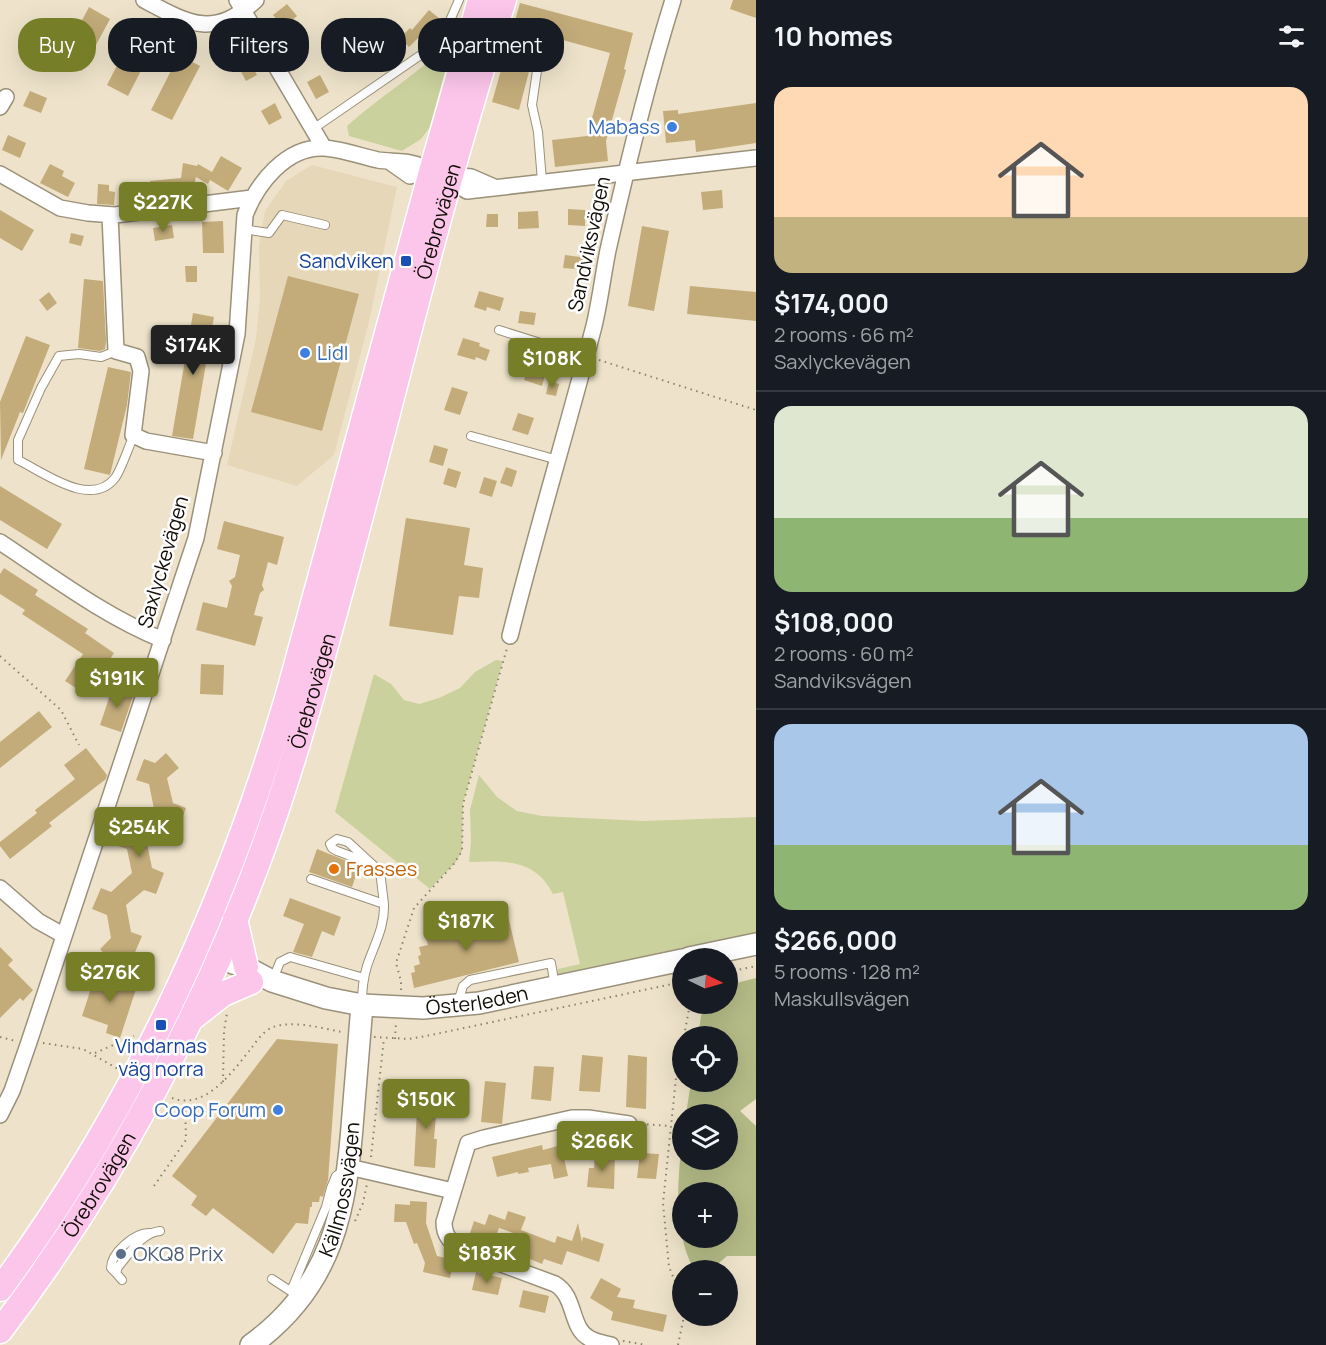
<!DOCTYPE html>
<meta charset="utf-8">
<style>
body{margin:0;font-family:Manrope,sans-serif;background:#242831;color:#f1f3f6;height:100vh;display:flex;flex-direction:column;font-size:22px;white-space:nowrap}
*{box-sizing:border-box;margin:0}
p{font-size:20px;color:#9ea1a6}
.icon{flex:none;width:33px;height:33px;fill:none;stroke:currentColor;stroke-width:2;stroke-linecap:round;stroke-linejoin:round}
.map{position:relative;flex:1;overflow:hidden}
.sheet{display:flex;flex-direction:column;background:#171b24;width:570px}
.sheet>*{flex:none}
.hud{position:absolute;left:18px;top:18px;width:570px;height:54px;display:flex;gap:12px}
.needle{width:39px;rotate:95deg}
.fabs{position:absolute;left:672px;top:948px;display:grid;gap:12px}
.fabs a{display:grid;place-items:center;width:66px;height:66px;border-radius:50%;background:#171b24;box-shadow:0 6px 24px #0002;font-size:30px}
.price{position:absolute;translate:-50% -51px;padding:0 14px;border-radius:6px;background:#777e28;color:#fff;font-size:20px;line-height:39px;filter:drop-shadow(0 2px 3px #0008)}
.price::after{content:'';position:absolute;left:50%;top:36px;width:18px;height:14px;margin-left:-9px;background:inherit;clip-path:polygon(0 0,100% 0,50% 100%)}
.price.current{background:#222;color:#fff}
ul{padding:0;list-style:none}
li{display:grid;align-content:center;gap:12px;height:318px;padding:0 18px}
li+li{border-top:2px solid #363941}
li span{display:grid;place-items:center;height:186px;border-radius:18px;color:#555}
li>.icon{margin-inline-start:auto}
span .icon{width:108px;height:108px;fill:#fffc;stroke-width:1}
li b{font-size:26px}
h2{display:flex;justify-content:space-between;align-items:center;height:72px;padding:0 18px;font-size:26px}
.tag{padding:0 21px;border-radius:24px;background:#171b24;box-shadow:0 6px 24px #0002;font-size:21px;line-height:54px}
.tag.current{background:#777e28;color:#fff}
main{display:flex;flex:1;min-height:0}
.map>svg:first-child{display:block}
.built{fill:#e6d7b8}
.green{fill:#cad19d}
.forest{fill:#b4bb86;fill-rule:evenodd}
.building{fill:#c3ac7a}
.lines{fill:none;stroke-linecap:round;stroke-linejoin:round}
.service-casing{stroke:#9b917a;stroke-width:10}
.minor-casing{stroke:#9b917a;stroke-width:18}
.secondary-casing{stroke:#9b917a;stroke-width:24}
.trunk-casing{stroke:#fff;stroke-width:27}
.path{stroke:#8a8271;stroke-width:2;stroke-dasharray:1.5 4.5;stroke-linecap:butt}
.service{stroke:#fff;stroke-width:8}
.minor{stroke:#fff;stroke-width:15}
.secondary{stroke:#fff;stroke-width:21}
.trunk{stroke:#fbc6ea;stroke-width:24}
.shop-dot{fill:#3f7fe0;stroke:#fff;stroke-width:2}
.transit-dot{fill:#1a4fb4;stroke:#fff;stroke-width:2}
.food-dot{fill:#e8710a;stroke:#fff;stroke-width:2}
.service-dot{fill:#5c6f8a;stroke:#fff;stroke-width:2}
.labels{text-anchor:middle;stroke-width:5;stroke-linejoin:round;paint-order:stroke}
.shop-label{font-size:20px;fill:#366cbe;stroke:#fff;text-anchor:end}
.street-label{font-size:20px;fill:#120e07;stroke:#fff}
.transit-label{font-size:20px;fill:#164399;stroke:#fff;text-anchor:end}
.food-label{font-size:20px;fill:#c56008;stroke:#fff;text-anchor:start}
.service-label{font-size:20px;fill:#4e5e75;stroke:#fff;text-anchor:start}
</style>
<main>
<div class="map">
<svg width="756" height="1345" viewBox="0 0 756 1345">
<rect width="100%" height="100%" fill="#eee3ca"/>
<!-- built -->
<path class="built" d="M312,165L397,187L369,322L334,455L297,486L227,465L256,338L260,299L259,246L265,211L286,181Z"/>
<!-- green -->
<path class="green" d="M446,46L451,49L430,127L421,139L402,151L349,136L347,126C379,97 415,76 446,46Z
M496,660L503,661L463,803L462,851L456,862L430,889L335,812L374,674L391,684L404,700L419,704L439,698L460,688L475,672Z
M479,775L497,797L517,811L542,816L644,821L756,817V935L557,977L558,969L580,964L563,892L553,894C535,858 504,861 469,862L471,841L470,810Z"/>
<!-- forest -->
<path class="forest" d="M756,978V1099L740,1111L756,1126V1256H727L711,1270H694C672,1228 678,1183 682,1138V1160H728V1114H686L691,1082H728V1036H698L703,1004H728V985ZM682,1192H728V1238H682Z"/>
<!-- building -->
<path class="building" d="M733,0H756V18L730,9Z
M520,3L633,33L624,69L626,70L606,141L608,161L555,167L552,140L587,136L610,53L541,34L533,56L519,110L492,102Z
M287,4L297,16L283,28L273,15Z
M89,7L110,19L82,71L61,60Z
M429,10L440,19L429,31L427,29L409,47L400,38L410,28L412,30Z
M134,32L155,43L128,96L107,85Z
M389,34L396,44L380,54L373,43Z
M179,55L200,66L172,120L151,110Z
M249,60L257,75L246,81L238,66Z
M320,75L329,92L316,99L307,82Z
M30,91L47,98L41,113L23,106Z
M275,103L282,118L269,125L261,111Z
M756,103V143L696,152L695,140L666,143L663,111L678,110V114Z
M8,135L26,143L20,158L2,150Z
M221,156L242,168L228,191L210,180L208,184L196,177L192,196L170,193V198L152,201L150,181L181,178L183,163L197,166L198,164L212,172Z
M50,164L64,171L62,176L75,183L68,197L40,183Z
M98,184L109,185V191L115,192L114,205L97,204Z
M722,190L723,208L703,210L701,192Z
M568,209L585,210V226L568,225Z
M0,210L34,230L22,251L0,238Z
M538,211L539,228L518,229V212Z
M487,214H498V227H486Z
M223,221L224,253H203L202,222Z
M172,225L174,238L155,241L153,228Z
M642,226L669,231L654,311L628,306Z
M71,233L84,236L81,246L69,243Z
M565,255L588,258L587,270L563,268Z
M185,266H197V282H186Z
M288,276L359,294L322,431L251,412Z
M84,279L103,281L106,341L105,349L100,351L78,348Z
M690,286L756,292V321L687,314Z
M479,291L504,298L500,311L487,307L486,311L474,307Z
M49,292L57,303L47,311L39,300Z
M520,311L536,313L534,325L518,323Z
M193,313L214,317L193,439L172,436Z
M26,336L50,345L23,413L20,412L1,460L0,402Z
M463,338L480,343L479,346L490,350L486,361L476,357L475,360L457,355Z
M530,360L548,365L542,386L524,380Z
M108,367L131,372L127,405L110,475L84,469Z
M549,381L559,384L556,396L546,394Z
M452,387L468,392L460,415L444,410Z
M518,413L534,418L528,435L512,430Z
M434,445L448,449L443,466L429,462Z
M506,467L517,471L512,487L500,483Z
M448,468L461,472L456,488L443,484Z
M484,477L497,481L492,497L479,493Z
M0,486L62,524L47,549L0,520Z
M406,518L470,528L464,565L483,568L479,598L459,596L453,635L389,626Z
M224,521L284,537L277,565L268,562L262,585L264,590L260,593L254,615L263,617L255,646L196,630L203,602L227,608L232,586L229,581L235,577L240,555L217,549Z
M4,568L38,590L35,595L88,629L85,633L114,653L87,695L65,681L83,654L22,614L25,610L0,594V574Z
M201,664L224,665L223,695L200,694Z
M113,686L134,693L121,732L100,725Z
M39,711L52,727L0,768V742Z
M86,748L107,775L106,779L49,823L52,826L10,859L0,846V842L37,813L35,810L75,779L64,765Z
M166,753L179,768L167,778L173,803L186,808L178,829L166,825L147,843L152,868L164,873L156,894L144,890L126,905L131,932L142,936L133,957L123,952L112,963L100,949L111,938L107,915L92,909L101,888L111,892L132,873L127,849L115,845L122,825L133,829L154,809L149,784L136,780L144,759L155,763Z
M317,849L359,866L352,887L309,872Z
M290,898L341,917L334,936L322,931L312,957L293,952L304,924L283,916Z
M508,916L519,962L414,988L411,973L415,972L414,966L420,964L418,956L421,955L419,947L428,945L426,939L454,932L453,929Z
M0,947L13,960L8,965L33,990L23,1001L20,998L0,1018Z
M96,973L137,986L120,1038L106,1033L108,1025L82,1016Z
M277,1039L338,1044L328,1180L323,1197L320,1196L319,1202H312V1207H310L308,1224L296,1223L273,1254L213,1208L206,1216L191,1205L197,1196L172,1176Z
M582,1055L603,1057L600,1092L579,1091Z
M628,1055L647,1057L646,1109L626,1107Z
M534,1066L554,1067L551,1101L531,1099Z
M485,1081L506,1083L502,1124L481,1122Z
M418,1091L438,1093L434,1139H437L435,1168L414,1166Z
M542,1145L543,1150L561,1145L568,1176L554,1179L551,1164L528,1168L529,1172L518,1174V1172L497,1177L492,1157Z
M595,1153L615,1155L614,1189L587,1187L589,1168H594Z
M640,1153L659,1154L656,1179L637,1178Z
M410,1201L427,1202L426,1223L437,1256L454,1260L450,1278L423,1272L425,1263L417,1243L414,1244L406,1222H394L395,1204L410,1205Z
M508,1211L526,1217L519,1235L499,1228L493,1245L469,1236L474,1221L485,1225L489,1214L505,1220Z
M578,1223L582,1242L583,1237L604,1244L599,1262L567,1251L562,1265L544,1259L542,1264L513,1252L521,1230L555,1243L557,1236L572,1241Z
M476,1272L502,1278L498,1295L472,1290Z
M601,1278L621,1289L617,1297L635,1300L633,1308L667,1315L663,1332L611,1320L613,1312L590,1298Z
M523,1290L549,1296L545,1313L519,1307Z"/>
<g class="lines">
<!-- service casing -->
<g class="service-casing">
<path id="service" d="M539,57L532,105L538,132L542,181
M313,129L441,41L459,0
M243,229L269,233L282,215L325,225
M499,330L585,357
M116,351L101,357L79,354L59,356L41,388L18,440V460C43,472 91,509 115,478C122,468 128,448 134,435
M471,436L558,460
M374,866L348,842L337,839L330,844L332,848L337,851L367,862L380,871L384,904
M311,879L384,904C385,927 374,945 367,966C363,979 362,991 362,1003
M273,979L280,962L290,957L364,978
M458,1002L463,986L470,980L551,963L555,986
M116,1273L111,1268C111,1253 134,1233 149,1233
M272,1279L295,1294
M122,1280L116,1273L118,1267C130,1253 141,1233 160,1231
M291,1291L326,1207L331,1188L336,1176L343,1171"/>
</g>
<!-- minor casing -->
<g class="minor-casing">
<path id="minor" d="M144,0C189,24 214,39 256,0
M237,0L324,148
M0,107L6,97
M390,162L410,176L431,172
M0,174L60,208L88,213L115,215L252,198
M452,175L459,186L467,191L756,158
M452,175L471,177L494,187
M110,215L116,351L137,357L141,371L133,435L146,441L214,453
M0,542C53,577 104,616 163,640
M510,636C536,532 567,430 594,326C600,301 603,275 608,250C627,166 647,83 673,0
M0,888L38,921L63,935
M0,1115L12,1091L29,1042L196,538L237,334L245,215C257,184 286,146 324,148C341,149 360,156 378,160C389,162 403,160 414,164C420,165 425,169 431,172
M349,1167L453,1191
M611,1345C604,1343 595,1342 589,1338C570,1328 576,1296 555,1284L461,1249C450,1241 444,1236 444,1222L468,1143L484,1138L572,1118H588L629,1124"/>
</g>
<!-- secondary casing -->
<g class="secondary-casing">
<g id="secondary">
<path d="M689,958L756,944"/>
<path id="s1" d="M233,963L246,967L272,981L326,998L362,1005L423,1008L479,1003L682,960"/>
<path id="s2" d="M251,1345C333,1286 346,1210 353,1115C356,1078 359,1042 362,1005"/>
</g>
</g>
<!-- trunk casing -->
<g class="trunk-casing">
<g id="trunk">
<path d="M235,919L246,967"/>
<path d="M195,1016L223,994L251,982"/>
<path d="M0,1289C134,1108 224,910 288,695L431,172L480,0"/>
<path id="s3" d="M0,1331C113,1183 207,1008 269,832C298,750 320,667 343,583C396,389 441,192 504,0"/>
</g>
</g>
<!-- path -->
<path class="path" d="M599,360L756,410
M0,656L61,710L79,745
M728,972L756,966
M401,990V981L396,963L414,908L453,865L462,851L463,804L507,648
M684,1036L690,1004
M0,1037L16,1041
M374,1037L409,1039L426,1036L682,982
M395,1039L396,1022
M43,1043L83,1049L118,1069
M682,1043L676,1078L663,1203L669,1267L682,1298
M95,1053L134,1036
M223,1082L224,1031L227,1013
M172,1098C205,1111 232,1072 250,1050C256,1042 263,1031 273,1027C294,1020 321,1028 342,1032
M641,1124L670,1126
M371,1157L384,1038
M154,1186L186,1140L185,1101
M355,1221L363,1203L367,1184
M623,1341L646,1345
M678,1345L684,1316"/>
<!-- service -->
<use href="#service" class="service"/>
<!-- minor -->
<use href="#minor" class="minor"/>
<!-- secondary -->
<use href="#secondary" class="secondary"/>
<!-- trunk -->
<use href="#trunk" class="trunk"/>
</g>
<!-- markers -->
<g class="shop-dot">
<circle cx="672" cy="127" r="6"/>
<circle cx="305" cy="353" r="6"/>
<circle cx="278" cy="1110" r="6"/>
</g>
<g class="transit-dot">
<rect x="400" y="255" width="12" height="12" rx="3"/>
<rect x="155" y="1019" width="12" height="12" rx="3"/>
</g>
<circle class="food-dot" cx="334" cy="869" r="6"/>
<circle class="service-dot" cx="121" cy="1254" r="6"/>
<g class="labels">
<!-- shop labels -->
<g class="shop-label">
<text x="660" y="134">Mabass</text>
<text x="317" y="360" text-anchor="start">Lidl</text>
<text x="266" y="1117">Coop Forum</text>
</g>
<!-- street labels -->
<g class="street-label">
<text dy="7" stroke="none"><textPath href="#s3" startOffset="1203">Örebrovägen</textPath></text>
<text transform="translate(589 244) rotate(-78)" y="7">Sandviksvägen</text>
<text transform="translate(163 562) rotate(-74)" y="7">Saxlyckevägen</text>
<text dy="7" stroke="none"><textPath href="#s3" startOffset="717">Örebrovägen</textPath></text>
<text dy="7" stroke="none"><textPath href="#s1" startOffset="252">Österleden</textPath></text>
<text dy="7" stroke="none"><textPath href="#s3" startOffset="177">Örebrovägen</textPath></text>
<text dy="7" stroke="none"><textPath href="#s2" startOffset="186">Källmossvägen</textPath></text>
</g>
<!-- transit labels -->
<g class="transit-label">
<text x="394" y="268">Sandviken</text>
<text x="161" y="1053" text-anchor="middle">Vindarnas<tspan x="161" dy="23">väg norra</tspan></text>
</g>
<!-- food labels -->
<g class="food-label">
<text x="346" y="876">Frasses</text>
</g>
<!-- service labels -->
<g class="service-label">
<text x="133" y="1261">OKQ8 Prix</text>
</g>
</g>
</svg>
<div class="fabs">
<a><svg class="needle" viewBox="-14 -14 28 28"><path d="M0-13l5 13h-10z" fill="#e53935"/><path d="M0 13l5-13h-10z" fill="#9ea1a6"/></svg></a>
<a><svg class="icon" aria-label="locate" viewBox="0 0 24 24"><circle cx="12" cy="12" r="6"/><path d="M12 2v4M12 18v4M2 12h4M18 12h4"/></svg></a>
<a><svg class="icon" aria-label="layers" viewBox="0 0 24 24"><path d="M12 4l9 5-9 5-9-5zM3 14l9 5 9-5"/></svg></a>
<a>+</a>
<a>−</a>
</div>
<b class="price" style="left:163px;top:233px">$227K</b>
<b class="price current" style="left:193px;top:376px">$174K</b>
<b class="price" style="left:552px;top:389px">$108K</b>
<b class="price" style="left:117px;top:709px">$191K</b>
<b class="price" style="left:139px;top:858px">$254K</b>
<b class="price" style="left:466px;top:952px">$187K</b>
<b class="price" style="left:110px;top:1003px">$276K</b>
<b class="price" style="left:426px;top:1130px">$150K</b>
<b class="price" style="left:602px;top:1172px">$266K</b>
<b class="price" style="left:487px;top:1284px">$183K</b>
<div class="hud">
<a class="tag current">Buy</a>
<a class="tag">Rent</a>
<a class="tag">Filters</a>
<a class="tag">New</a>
<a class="tag">Apartment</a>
</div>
</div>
<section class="sheet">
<h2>10 homes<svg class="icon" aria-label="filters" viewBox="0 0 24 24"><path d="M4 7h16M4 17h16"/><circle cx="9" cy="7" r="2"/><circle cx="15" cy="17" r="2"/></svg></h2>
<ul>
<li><span style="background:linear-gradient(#ffd9b3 70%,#c2b280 0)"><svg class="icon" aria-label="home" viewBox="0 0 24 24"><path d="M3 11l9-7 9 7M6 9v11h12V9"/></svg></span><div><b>$174,000</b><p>2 rooms · 66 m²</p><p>Saxlyckevägen</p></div></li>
<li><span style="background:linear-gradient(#dfe7d0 60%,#8fb573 0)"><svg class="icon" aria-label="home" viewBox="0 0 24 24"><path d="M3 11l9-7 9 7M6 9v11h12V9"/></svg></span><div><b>$108,000</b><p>2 rooms · 60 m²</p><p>Sandviksvägen</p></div></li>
<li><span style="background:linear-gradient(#a9c7e8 65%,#8fb573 0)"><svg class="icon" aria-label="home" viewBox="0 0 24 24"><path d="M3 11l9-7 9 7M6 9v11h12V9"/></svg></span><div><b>$266,000</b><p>5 rooms · 128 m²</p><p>Maskullsvägen</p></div></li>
</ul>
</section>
</main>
